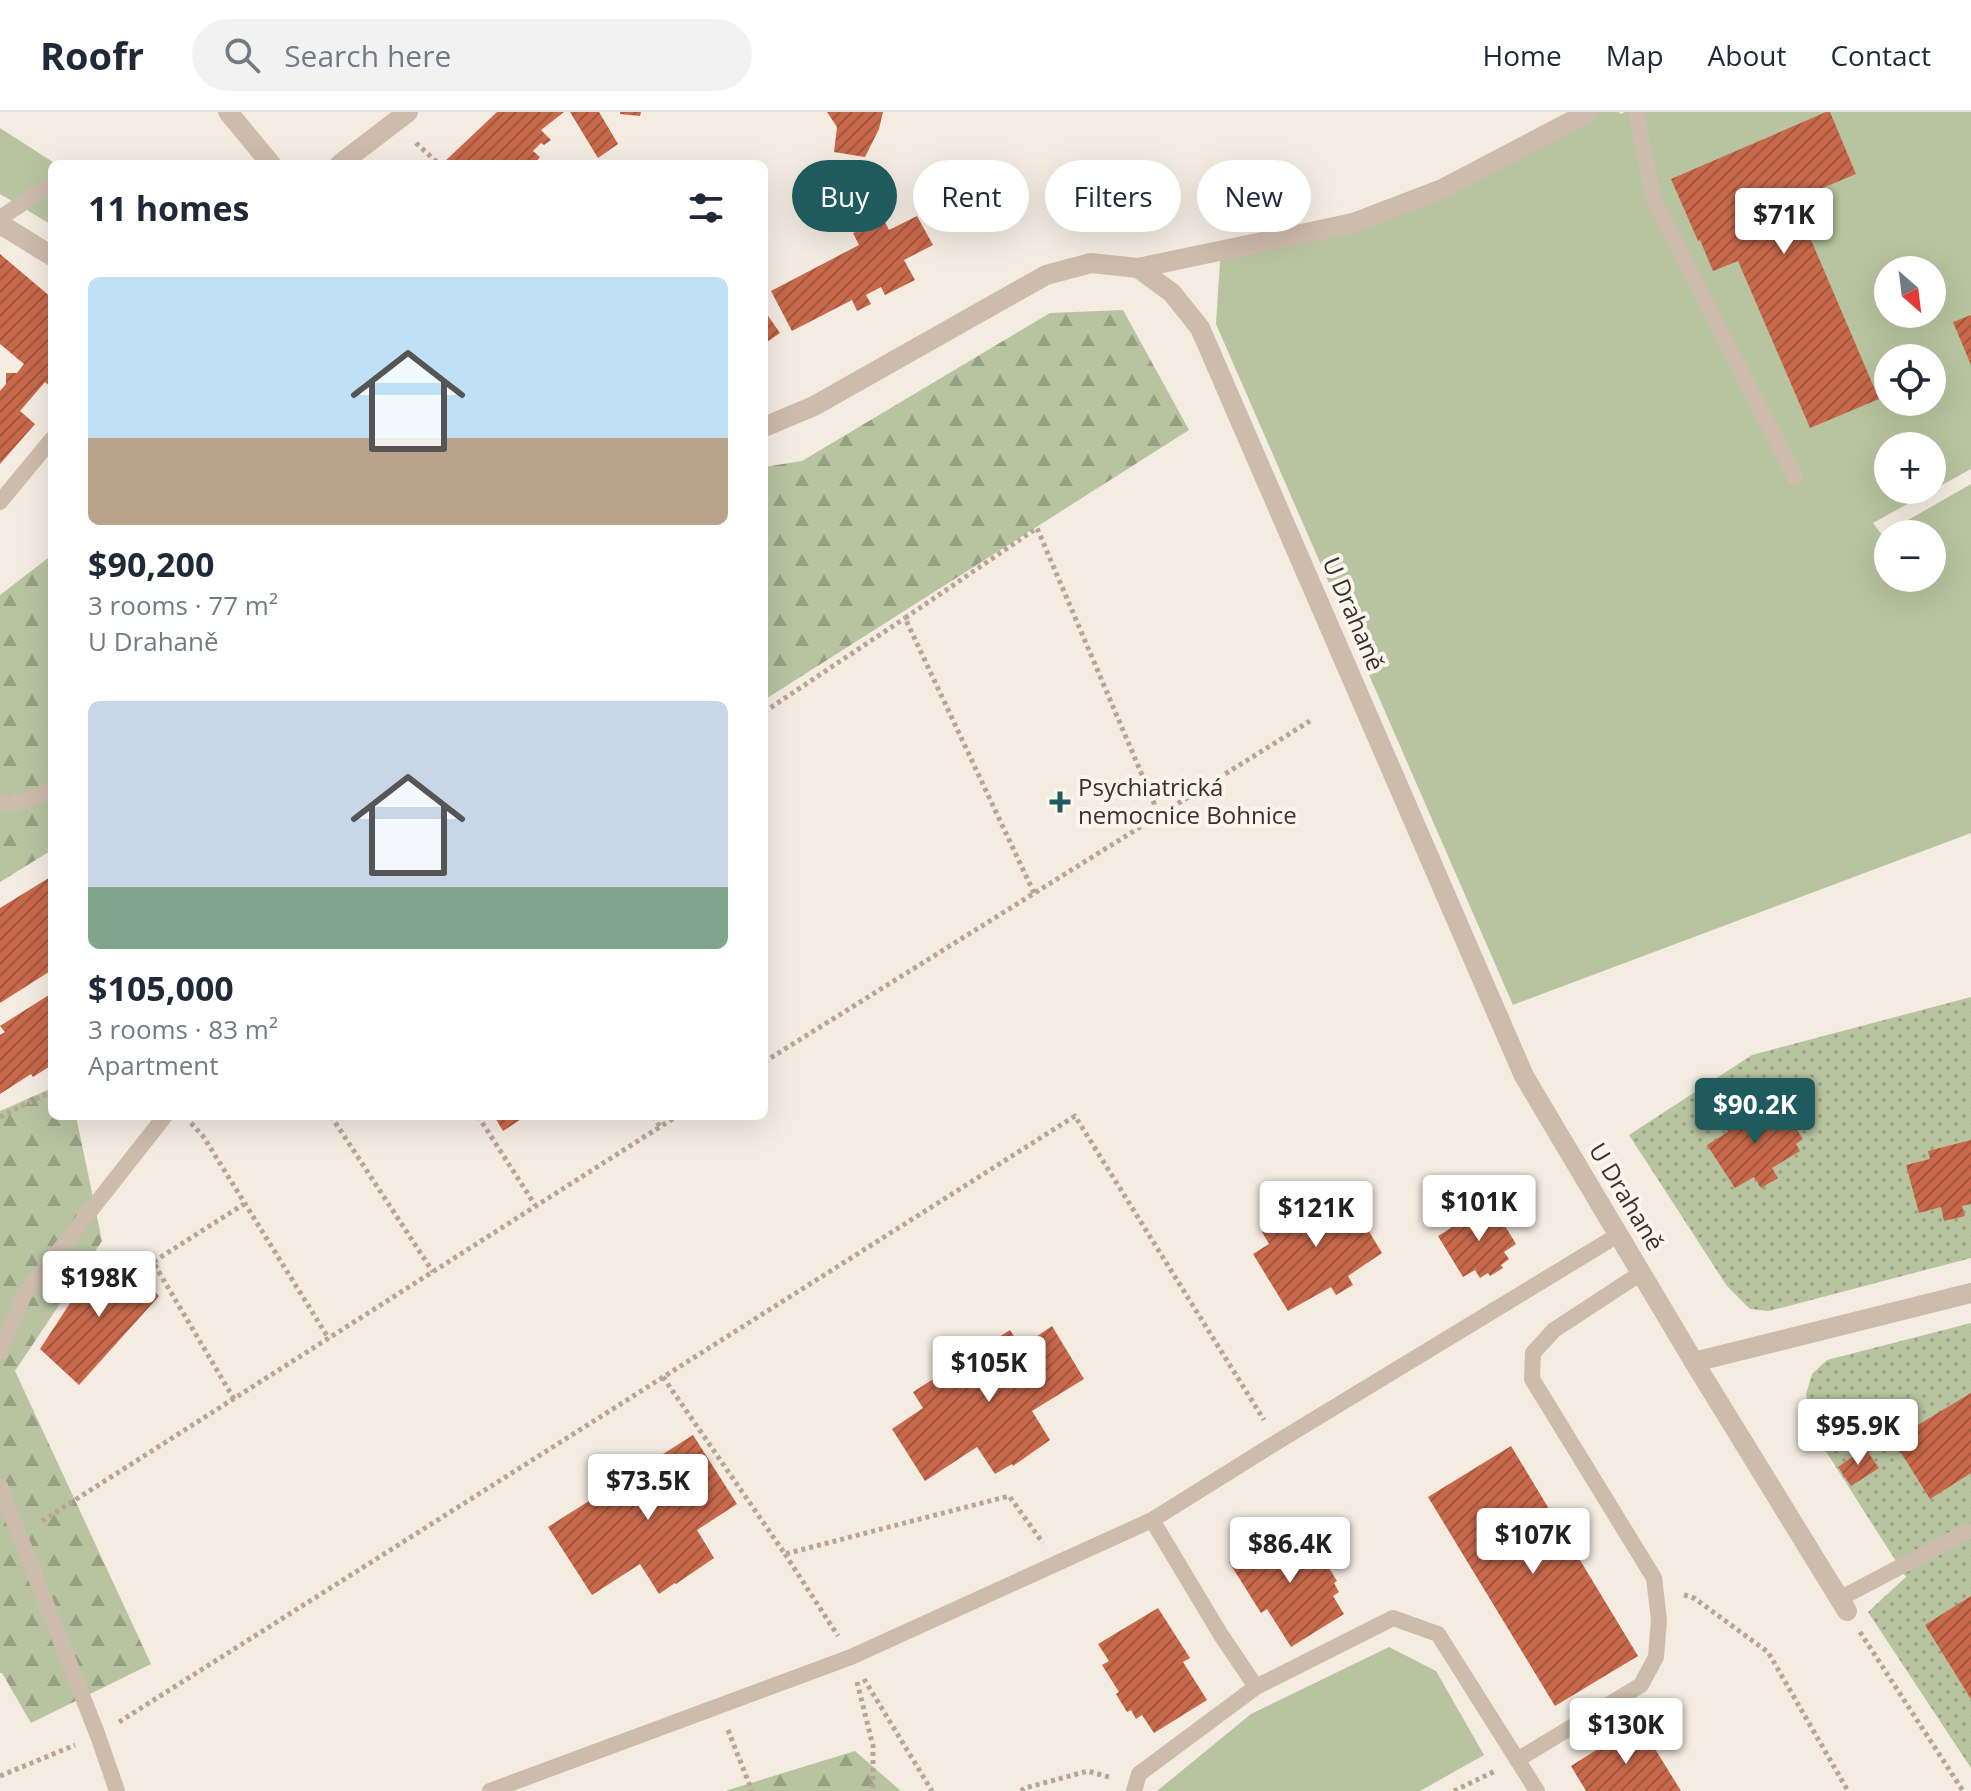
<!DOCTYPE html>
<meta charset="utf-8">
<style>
body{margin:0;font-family:"Open Sans",sans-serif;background:#f2f2f3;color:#1f2937;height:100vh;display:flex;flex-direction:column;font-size:30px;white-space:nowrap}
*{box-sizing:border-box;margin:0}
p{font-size:26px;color:#747a83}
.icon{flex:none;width:44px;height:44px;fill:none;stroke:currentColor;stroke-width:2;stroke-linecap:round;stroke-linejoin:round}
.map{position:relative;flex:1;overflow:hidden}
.details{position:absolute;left:48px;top:48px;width:720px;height:960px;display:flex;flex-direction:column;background:#fff;border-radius:12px;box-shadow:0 8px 32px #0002}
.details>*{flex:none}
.guide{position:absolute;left:792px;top:48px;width:760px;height:72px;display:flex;gap:16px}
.needle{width:52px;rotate:152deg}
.tools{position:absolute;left:1874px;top:144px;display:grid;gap:16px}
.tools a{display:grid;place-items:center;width:72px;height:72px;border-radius:50%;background:#fff;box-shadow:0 8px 32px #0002;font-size:40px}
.price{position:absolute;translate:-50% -68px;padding:0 18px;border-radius:8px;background:#fff;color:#222;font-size:26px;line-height:52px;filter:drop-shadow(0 2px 4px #0008)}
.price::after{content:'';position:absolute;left:50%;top:48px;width:24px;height:18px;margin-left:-12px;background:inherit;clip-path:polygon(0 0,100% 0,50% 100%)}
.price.selected{background:#1f5a5e;color:#fff}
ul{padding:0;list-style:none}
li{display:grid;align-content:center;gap:16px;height:424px;padding:0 40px}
li span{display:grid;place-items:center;height:248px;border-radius:12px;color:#555}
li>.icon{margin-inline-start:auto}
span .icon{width:144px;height:144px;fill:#fffc;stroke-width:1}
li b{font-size:34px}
h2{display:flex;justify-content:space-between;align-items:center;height:96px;padding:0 40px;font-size:34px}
.chip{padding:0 28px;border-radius:36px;background:#fff;box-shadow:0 8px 32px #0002;font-size:28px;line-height:72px}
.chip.selected{background:#1f5a5e;color:#fff}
header{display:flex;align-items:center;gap:48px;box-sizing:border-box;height:112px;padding:0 40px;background:#fff;border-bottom:2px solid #e0e1e3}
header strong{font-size:38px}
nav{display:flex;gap:44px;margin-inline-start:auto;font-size:28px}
.search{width:560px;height:72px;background:#f2f2f3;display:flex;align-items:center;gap:20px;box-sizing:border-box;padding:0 28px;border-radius:44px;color:#747a83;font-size:30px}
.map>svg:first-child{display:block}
.green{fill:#b8c4a0;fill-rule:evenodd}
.forest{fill:url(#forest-firs)}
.garden{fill:url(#garden-dots)}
.building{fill:url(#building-hatch)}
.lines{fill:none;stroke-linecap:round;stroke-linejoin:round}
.path{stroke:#b9a596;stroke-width:5;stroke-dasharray:4 4;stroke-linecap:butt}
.lane{stroke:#cdbbac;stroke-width:16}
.street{stroke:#cdbbac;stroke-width:20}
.poi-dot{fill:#1f5a5e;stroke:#fbf5ee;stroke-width:3}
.labels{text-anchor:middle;stroke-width:8;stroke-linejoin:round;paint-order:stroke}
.street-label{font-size:24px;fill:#3b302b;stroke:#fbf5ee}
.poi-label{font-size:24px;fill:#3b302b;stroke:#fbf5ee;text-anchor:start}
</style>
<header>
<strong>Roofr</strong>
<div class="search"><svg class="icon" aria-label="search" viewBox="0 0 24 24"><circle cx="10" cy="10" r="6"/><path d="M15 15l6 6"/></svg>Search here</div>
<nav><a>Home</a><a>Map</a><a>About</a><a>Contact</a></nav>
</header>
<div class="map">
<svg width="1971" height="1679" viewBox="0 0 1971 1679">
<defs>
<pattern id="forest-firs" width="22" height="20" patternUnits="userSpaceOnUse" patternTransform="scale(2)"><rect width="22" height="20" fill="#b8c4a0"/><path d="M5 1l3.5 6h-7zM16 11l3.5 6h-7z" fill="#97a083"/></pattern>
<pattern id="garden-dots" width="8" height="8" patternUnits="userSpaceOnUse" patternTransform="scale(2)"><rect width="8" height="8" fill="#b8c4a0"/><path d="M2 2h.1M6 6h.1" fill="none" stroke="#97a083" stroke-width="1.8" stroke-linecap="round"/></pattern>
<pattern id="building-hatch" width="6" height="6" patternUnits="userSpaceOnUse" patternTransform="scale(2)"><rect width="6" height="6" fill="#c8694b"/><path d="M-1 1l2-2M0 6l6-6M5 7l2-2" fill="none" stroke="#a4573f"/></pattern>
</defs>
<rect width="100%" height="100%" fill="#f4ebe1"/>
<!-- green -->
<path class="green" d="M1583,0H1619L1620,2L1625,0H1971V357L1873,411L1882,423L1971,372V721L1513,893L1216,212L1221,134L1418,88ZM1888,158H1932V202H1888ZM1888,246H1932V290H1888ZM1888,334H1932V378H1888ZM1888,422H1932V466H1888Z
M0,16L56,52H52V113L0,82Z
M1389,1535L1436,1559L1484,1643L1420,1679H1157L1251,1602Z"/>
<!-- forest -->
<path class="forest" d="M1123,198L1189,318L764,588V355L802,349L1050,201Z
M52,443V738L0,770V483Z
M52,976V1004H76L102,1129L15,1259L151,1552L31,1611L2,1561H0V999Z
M855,1639L901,1679H725Z"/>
<!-- garden -->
<path class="garden" d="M1971,885V1146L1769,1199L1750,1197L1727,1174L1629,1023L1752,943Z
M1971,1211V1656L1868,1500L1906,1465L1813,1319L1806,1282L1812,1262L1827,1248Z"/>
<!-- building -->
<path class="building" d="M497,0H564L541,18L551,28L544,33L541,31L533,39L540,45L536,50L539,52H442Z
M570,0H599L618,32L598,46Z
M620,0H641L640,4L620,2Z
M827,0H883L879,17L865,45L834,40L837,15Z
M1826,0H1830L1856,62L1794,88L1879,287L1810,316L1738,149L1713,159L1700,128L1698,129L1671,67Z
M1113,66L1132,92L1116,104L1097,78Z
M917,104L933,133L904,148L915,168L885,183L881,175L866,183L871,192L857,199L852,188L792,219L771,179L859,133L853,121L883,106L889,118Z
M0,142L52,186V276L45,270L20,299L35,312L0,352V279L6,272V261H17L24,252L0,232Z
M764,198L780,221L764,232Z
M1971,203V253L1953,210Z
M52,764V858L0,891V796Z
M52,881V953L33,965L31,962L0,982V923L5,920L0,914Z
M1767,986L1788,1019L1795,1015L1803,1027L1796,1032L1800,1039L1772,1056L1778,1066L1761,1076L1754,1065L1735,1076L1707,1033L1728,1020L1724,1013Z
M494,1004H526L503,1019Z
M1971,1028V1092L1962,1094L1965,1104L1944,1109L1941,1095L1919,1101L1906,1053L1930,1047L1928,1039Z
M1329,1078L1337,1089L1347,1083L1382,1141L1348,1164L1353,1173L1336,1183L1331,1175L1288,1199L1253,1142L1269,1132L1262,1120L1286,1105L1292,1095L1298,1092L1306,1093Z
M1491,1091L1516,1132L1504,1140L1509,1147L1501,1153L1503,1156L1490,1164L1488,1161L1480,1166L1475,1158L1463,1165L1438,1124Z
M121,1142L159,1184L79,1273L40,1237L74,1185Z
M1052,1214L1084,1267L1032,1299L1050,1328L1013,1354L1012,1352L995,1362L977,1335L925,1369L892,1317L923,1296L913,1280L1010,1218L1021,1235Z
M1971,1281V1361L1930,1387L1893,1328Z
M693,1323L737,1392L697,1418L714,1446L676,1472L675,1471L659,1482L640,1452L592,1483L548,1415Z
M1511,1334L1638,1544L1555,1594L1428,1385Z
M1865,1336L1879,1356L1851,1374L1838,1355Z
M1289,1413L1300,1430L1306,1426L1323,1453L1326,1451L1337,1469L1334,1471L1339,1480L1333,1484L1344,1502L1291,1535L1267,1497L1261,1501L1229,1450Z
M1971,1484V1587L1925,1513Z
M1158,1496L1190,1546L1183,1550L1207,1588L1154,1621L1142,1603L1136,1607L1131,1598L1127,1600L1116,1582L1119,1580L1102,1553L1109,1549L1098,1532Z
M1639,1611L1681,1679H1586L1571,1654Z"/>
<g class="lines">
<!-- path -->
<path class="path" d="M416,31L439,52
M764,600L905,506
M1034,781L905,506L1037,416L1154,691L1156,706
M764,950L1310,609
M331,1004L433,1160
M478,1004L535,1093
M653,1004L660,1015
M0,1005L52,979
M191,1011L203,1024L329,1227
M663,1265L785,1442L1009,1384L1043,1431
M234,1287L153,1150L244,1092
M42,1409L677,1004
M785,1442L838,1524
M1684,1483L1694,1486L1768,1540L1848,1679
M1860,1520L1963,1679
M864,1567L932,1679
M857,1570L873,1634V1679
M119,1610L1075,1004L1264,1308
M728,1618L752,1679
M0,1664L75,1633
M1021,1679L1025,1676L1088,1659L1112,1666
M1454,1679L1495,1659"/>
<!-- lane -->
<path class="lane" d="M1636,0L1654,88L1795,365
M0,106L52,72
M0,390L52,327
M0,692C18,691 37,686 52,677
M0,1239L24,1183L165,1004
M0,1374L98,1624L117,1679
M1152,1408L1221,1523L1256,1575
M1839,1487L1968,1419
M1517,1648L1641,1573L1656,1545L1659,1508L1654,1466L1532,1267L1533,1241L1554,1218L1641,1161
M490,1679L851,1545L1152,1408L1277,1330L1618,1123
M1134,1679L1139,1662L1256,1575L1393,1506L1438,1522L1537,1679"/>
<!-- street -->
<path class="street" d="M228,0L271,52
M340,52L408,0
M0,112L52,144
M1138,156L1353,111L1442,77L1589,0
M764,315L814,294L1046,163L1091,151L1138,156L1172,181L1200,216L1524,964L1694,1250L1847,1499
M1694,1250L1971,1181"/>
</g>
<!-- markers -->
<path class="poi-dot" d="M1056 678h8v8h8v8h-8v8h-8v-8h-8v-8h8z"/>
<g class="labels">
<!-- street labels -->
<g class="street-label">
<text transform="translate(1353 502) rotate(67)" y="8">U Drahaně</text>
<text transform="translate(1626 1085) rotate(59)" y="8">U Drahaně</text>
</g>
<!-- poi labels -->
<g class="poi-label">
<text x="1078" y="684">Psychiatrická<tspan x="1078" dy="28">nemocnice Bohnice</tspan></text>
</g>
</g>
</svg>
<div class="tools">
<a><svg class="needle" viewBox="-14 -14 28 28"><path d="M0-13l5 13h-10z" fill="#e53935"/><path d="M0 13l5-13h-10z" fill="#747a83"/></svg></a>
<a><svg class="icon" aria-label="locate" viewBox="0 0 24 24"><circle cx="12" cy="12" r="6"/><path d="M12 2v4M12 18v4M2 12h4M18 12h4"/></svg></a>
<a>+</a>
<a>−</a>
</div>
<b class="price" style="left:1784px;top:144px">$71K</b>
<b class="price selected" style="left:1755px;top:1034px">$90.2K</b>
<b class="price" style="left:1479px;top:1131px">$101K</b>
<b class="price" style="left:1316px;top:1137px">$121K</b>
<b class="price" style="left:99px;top:1207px">$198K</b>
<b class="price" style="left:989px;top:1292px">$105K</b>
<b class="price" style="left:1858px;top:1355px">$95.9K</b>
<b class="price" style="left:648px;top:1410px">$73.5K</b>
<b class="price" style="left:1533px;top:1464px">$107K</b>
<b class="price" style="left:1290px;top:1473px">$86.4K</b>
<b class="price" style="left:1626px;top:1654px">$130K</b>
<div class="guide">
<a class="chip selected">Buy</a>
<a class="chip">Rent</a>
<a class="chip">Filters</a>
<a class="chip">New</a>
</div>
<section class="details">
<h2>11 homes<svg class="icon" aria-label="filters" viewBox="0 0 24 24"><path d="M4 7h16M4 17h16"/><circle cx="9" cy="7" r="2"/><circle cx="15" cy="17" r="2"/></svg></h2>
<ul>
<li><span style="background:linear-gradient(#bfe0f5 65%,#b9a48a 0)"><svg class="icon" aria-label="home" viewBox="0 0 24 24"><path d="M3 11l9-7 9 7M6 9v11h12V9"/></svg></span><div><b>$90,200</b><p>3 rooms · 77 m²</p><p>U Drahaně</p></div></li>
<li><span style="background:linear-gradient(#c9d6e8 75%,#7fa58c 0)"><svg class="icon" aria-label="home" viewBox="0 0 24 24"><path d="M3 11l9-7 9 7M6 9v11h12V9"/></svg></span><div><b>$105,000</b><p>3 rooms · 83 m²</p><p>Apartment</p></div></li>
</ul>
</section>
</div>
